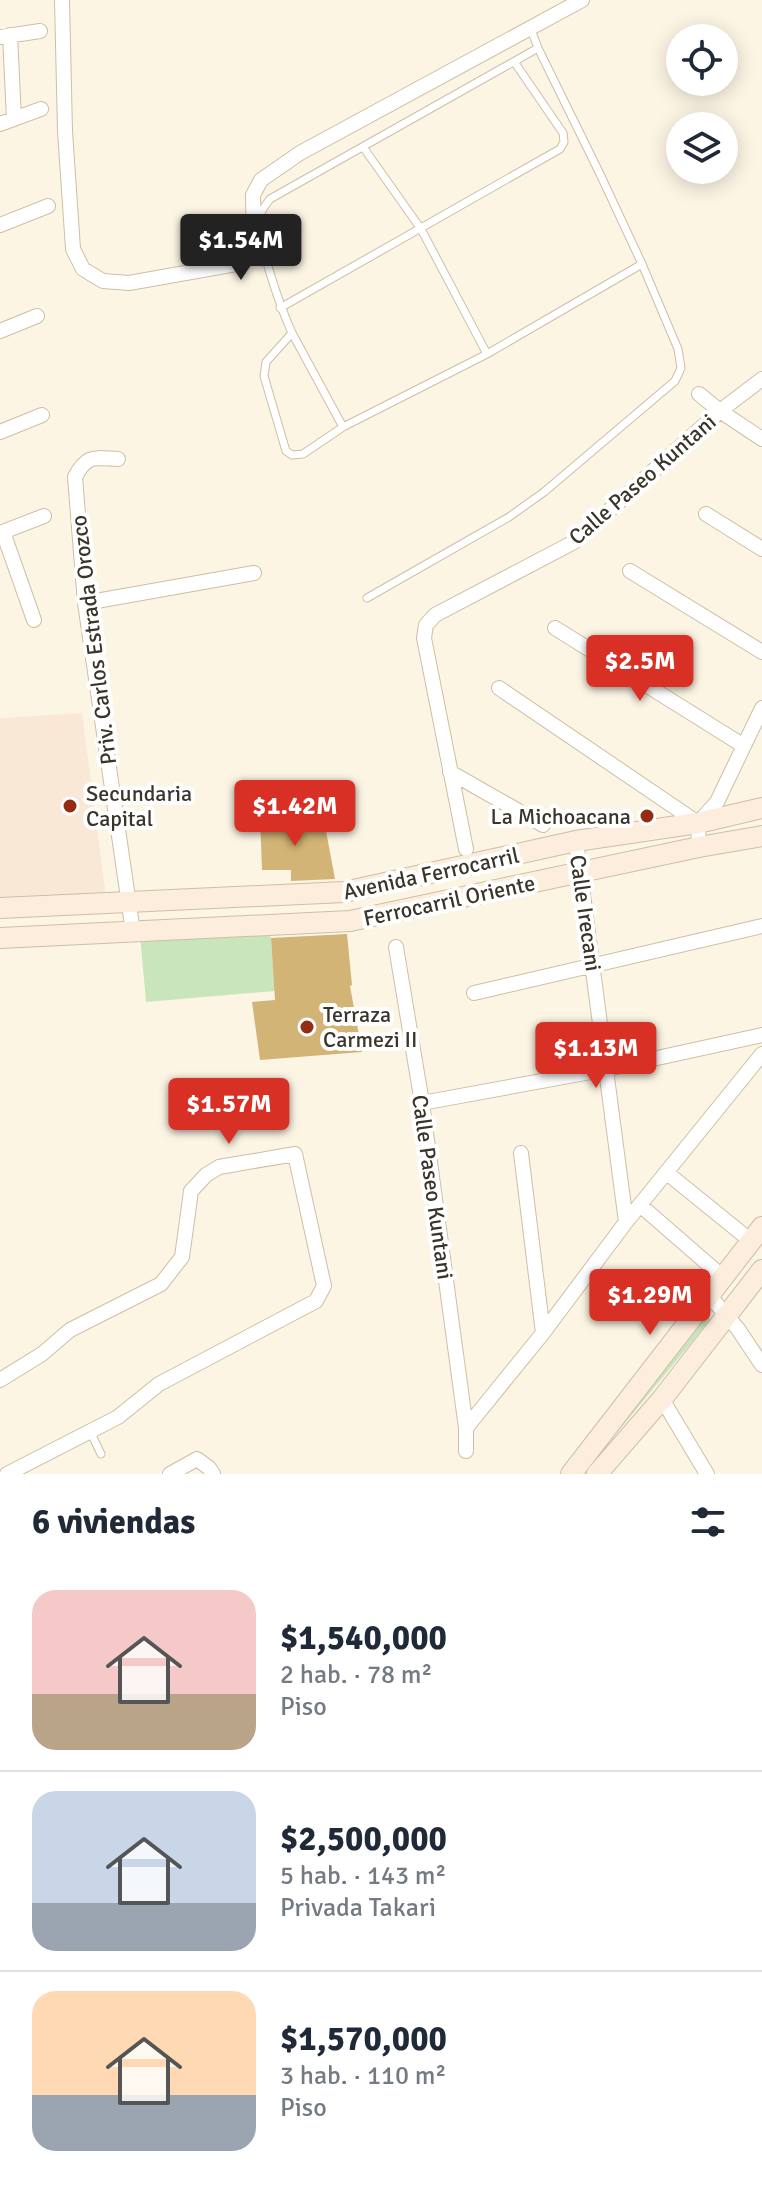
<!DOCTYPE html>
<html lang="es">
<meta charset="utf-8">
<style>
body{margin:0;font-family:Signika,sans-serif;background:#f2f2f3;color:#1f2937;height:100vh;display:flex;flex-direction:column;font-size:30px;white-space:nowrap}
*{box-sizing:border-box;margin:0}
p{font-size:26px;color:#747a83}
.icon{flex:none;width:44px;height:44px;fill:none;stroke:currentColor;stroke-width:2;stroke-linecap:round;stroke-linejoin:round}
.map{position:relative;height:1474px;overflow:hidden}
.details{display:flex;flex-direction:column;background:#fff;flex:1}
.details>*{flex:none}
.tools{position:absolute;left:666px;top:24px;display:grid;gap:16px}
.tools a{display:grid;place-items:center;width:72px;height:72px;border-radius:50%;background:#fff;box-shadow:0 4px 20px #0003;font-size:40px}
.price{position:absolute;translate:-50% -68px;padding:0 18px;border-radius:8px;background:#d93025;color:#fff;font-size:26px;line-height:52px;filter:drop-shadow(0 2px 4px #0008)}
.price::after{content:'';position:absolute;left:50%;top:48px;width:24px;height:18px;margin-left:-12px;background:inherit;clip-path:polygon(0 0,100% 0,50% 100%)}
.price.selected{background:#222;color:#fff}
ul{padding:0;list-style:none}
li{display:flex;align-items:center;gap:24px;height:200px;padding:0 32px}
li+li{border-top:2px solid #e0e1e3}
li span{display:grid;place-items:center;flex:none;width:224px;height:160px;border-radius:24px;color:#555}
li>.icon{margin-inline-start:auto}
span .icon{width:96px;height:96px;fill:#fffc;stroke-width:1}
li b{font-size:34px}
h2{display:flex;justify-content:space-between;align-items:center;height:96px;padding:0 32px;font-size:34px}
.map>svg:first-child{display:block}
.education{fill:#fae8d7}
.green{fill:#c9e5bc}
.building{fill:#d2b576}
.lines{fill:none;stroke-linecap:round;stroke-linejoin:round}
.lane-casing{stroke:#ccbfa4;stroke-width:9}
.street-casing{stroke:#ccbfa4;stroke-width:16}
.secondary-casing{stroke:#ccbfa4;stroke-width:22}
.lane{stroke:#fff;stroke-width:7}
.street{stroke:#fff;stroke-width:14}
.secondary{stroke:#fdeddd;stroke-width:20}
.poi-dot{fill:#942c14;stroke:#fff;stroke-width:3}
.labels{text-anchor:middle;stroke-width:8;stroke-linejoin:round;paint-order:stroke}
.street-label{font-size:22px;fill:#3a352a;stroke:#fff}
.poi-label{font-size:22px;fill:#3a352a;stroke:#fff;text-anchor:start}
</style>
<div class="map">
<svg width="762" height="1474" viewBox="0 0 762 1474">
<rect width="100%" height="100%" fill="#fdf5e4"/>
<!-- education -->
<path class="education" d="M82,713L106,896L0,902V718Z"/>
<!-- green -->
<path class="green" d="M270,928L275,991L146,1002L140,935Z
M708,1313L710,1320L601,1452L596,1449L702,1314Z"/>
<!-- building -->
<path class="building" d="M310,815L309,831H326L335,879L291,881V870H262L260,817Z
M347,934L352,985L350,986L362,1052L260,1060L252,1002L275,1000L271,938Z"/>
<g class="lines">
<!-- lane casing -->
<g class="lane-casing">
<path id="lane" d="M538,48L270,199C266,205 261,210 260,216C255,237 282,311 292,333L266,362L264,376L286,451L292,455L303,454L343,427L487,354L642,264
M363,147L421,229L487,354
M280,308L560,149L564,142L563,133L515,63
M292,333L343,427
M367,598L509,517L544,492L675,381L681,368L678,349L642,264L600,174L538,48L530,27
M90,1431L101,1454"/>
</g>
<!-- street casing -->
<g class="street-casing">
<path id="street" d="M62,0L65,131L73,249L83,269L103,281L129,283L236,264L249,254L254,240L253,195L261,180L300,153L582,0
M10,35L14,119
M0,37L40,31
M0,124L41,109
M0,225L48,206
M0,331L37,316
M699,394L720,411L762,439
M0,432L42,415
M118,459C94,458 87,454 75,477L85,603L133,932
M706,514L762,549
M3,532L34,620
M0,533L44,516
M630,571L762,652
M85,603L254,573
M555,628L744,746
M499,688L698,823
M450,772L543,825
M576,841L626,1222
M699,847L698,823L717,802L762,708
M466,849L424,638L426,625L435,615L574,542L720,411L762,379
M396,947L422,1103L466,1428V1451
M474,993L762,926
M422,1103L607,1069L762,1035
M521,1153L543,1333
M667,1173L751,1241
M640,1205L724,1278
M709,1295L738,1329L762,1365
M0,1380L42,1354L70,1330L161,1284L182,1257L191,1191L206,1175L219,1167L295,1154L324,1286L316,1301L159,1384L118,1417L7,1474
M662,1399L707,1474
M466,1428L543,1333L626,1222L762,1054
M170,1474L197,1459L209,1468L213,1474"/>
</g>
<!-- secondary casing -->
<g class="secondary-casing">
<path id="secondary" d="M0,908L344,892L576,841L698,823L762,808
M0,938L350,921L699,847L762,836
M571,1474L762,1227
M597,1474L662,1399L762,1270"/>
</g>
<!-- lane -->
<use href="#lane" class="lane"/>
<!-- street -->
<use href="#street" class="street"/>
<!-- secondary -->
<use href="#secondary" class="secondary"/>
</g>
<!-- markers -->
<g class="poi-dot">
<circle cx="70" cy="806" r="8"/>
<circle cx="647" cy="816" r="8"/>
<circle cx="307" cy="1027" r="8"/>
</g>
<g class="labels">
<!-- street labels -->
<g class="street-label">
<text transform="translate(642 479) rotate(-41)" y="8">Calle Paseo Kuntani</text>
<text transform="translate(93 640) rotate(-97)" y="8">Priv. Carlos Estrada Orozco</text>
<text transform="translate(431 873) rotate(-12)" y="8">Avenida Ferrocarril</text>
<text transform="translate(449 900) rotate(-12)" y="8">Ferrocarril Oriente</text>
<text transform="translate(586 913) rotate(82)" y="8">Calle Irecani</text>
<text transform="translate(433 1187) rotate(82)" y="8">Calle Paseo Kuntani</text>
</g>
<!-- poi labels -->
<g class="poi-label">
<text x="86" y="801">Secundaria<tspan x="86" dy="25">Capital</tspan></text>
<text x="631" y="824" text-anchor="end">La Michoacana</text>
<text x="323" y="1022">Terraza<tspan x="323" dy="25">Carmezi II</tspan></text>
</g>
</g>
</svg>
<div class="tools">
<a><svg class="icon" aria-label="locate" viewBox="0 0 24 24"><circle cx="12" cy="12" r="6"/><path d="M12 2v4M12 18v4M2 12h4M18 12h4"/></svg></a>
<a><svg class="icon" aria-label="layers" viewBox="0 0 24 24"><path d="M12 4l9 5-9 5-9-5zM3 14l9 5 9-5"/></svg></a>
</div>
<b class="price selected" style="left:241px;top:282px">$1.54M</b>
<b class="price" style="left:640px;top:703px">$2.5M</b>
<b class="price" style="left:295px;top:848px">$1.42M</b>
<b class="price" style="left:596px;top:1090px">$1.13M</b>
<b class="price" style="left:229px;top:1146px">$1.57M</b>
<b class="price" style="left:650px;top:1337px">$1.29M</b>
</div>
<section class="details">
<h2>6 viviendas<svg class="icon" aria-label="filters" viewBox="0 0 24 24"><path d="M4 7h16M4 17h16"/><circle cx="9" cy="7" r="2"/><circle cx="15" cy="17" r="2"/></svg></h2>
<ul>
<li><span style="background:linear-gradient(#f6c9c9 65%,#b9a48a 0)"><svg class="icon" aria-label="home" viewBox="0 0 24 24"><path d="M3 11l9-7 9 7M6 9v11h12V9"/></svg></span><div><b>$1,540,000</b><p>2 hab. · 78 m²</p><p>Piso</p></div></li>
<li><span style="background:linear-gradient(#c9d6e8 70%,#9aa5b1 0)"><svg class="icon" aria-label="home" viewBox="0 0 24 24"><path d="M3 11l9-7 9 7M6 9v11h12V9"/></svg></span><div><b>$2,500,000</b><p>5 hab. · 143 m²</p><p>Privada Takari</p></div></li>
<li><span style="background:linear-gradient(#ffd9b3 65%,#9aa5b1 0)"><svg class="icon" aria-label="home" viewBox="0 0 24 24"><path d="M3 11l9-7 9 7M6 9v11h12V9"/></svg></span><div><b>$1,570,000</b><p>3 hab. · 110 m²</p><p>Piso</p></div></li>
</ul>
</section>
